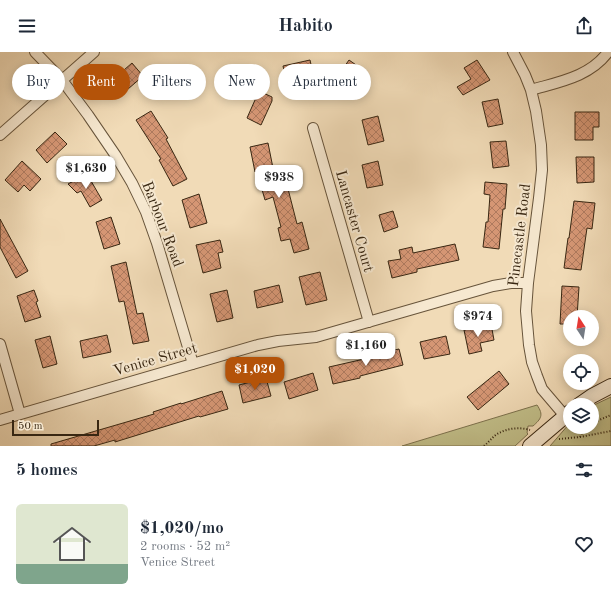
<!DOCTYPE html>
<meta charset="utf-8">
<style>
body{margin:0;font-family:"Old Standard TT",serif;background:#f6f6f7;color:#1f2937;height:100vh;display:flex;flex-direction:column;font-size:15px;white-space:nowrap}
*{box-sizing:border-box;margin:0}
p{font-size:13px;color:#747a83}
.icon{flex:none;width:22px;height:22px;fill:none;stroke:currentColor;stroke-width:2;stroke-linecap:round;stroke-linejoin:round}
.map{position:relative;height:394px;overflow:hidden}
.drawer{display:flex;flex-direction:column;background:#fff;flex:1}
.drawer>*{flex:none}
.banner{position:absolute;left:12px;top:12px;width:400px;height:36px;display:flex;gap:8px}
.needle{width:26px;rotate:348deg}
.buttons{position:absolute;left:563px;top:258px;display:grid;gap:8px}
.buttons a{display:grid;place-items:center;width:36px;height:36px;border-radius:50%;background:#fff;box-shadow:0 2px 10px #0003;font-size:20px}
.scale{position:absolute;left:12px;bottom:10px;width:87px;box-sizing:border-box;padding-left:4px;border:2px solid #392712;border-top:0;font-size:11px;line-height:14px;white-space:nowrap;color:#392712;-webkit-text-stroke:3px #f6e8d0;paint-order:stroke}
.price{position:absolute;translate:-50% -34px;padding:0 9px;border-radius:8px;background:#fff;color:#222;font-size:13px;line-height:26px;filter:drop-shadow(0 1px 2px #0008)}
.price::after{content:'';position:absolute;left:50%;top:24px;width:12px;height:9px;margin-left:-6px;background:inherit;clip-path:polygon(0 0,100% 0,50% 100%)}
.price.selected{background:#b45309;color:#fff}
ul{padding:0;list-style:none}
li{display:flex;align-items:center;gap:12px;height:100px;padding:0 16px}
li span{display:grid;place-items:center;flex:none;width:112px;height:80px;border-radius:6px;color:#555}
li>.icon{margin-inline-start:auto}
span .icon{width:48px;height:48px;fill:#fffc;stroke-width:1}
li b{font-size:17px}
h2{display:flex;justify-content:space-between;align-items:center;height:48px;padding:0 16px;font-size:17px}
.chip{padding:0 14px;border-radius:18px;background:#fff;box-shadow:0 2px 10px #0003;font-size:14px;line-height:36px}
.chip.selected{background:#b45309;color:#fff}
header{display:flex;justify-content:space-between;align-items:center;height:52px;padding:0 16px;background:#fff;font-size:18px;font-weight:700}
.map>svg:first-child{display:block}
.green{fill:#c1be89;stroke:#7d724e}
.building{fill:url(#building-cross-hatch);stroke:#392712}
.lines{fill:none;stroke-linecap:round;stroke-linejoin:round}
.street-casing{stroke:#67543b;stroke-width:12}
.secondary-casing{stroke:#392712;stroke-width:16}
.path{stroke:#392712;stroke-width:2;stroke-dasharray:1 2;stroke-linecap:butt}
.street{stroke:#f6e8d0;stroke-width:10}
.secondary{stroke:#f6e8d0;stroke-width:14}
.labels{text-anchor:middle;stroke-width:4;stroke-linejoin:round;paint-order:stroke}
.street-label{font-size:15px;fill:#392712;stroke:#f6e8d0}
</style>
<header><svg class="icon" aria-label="menu" viewBox="0 0 24 24"><path d="M4 6h16M4 12h16M4 18h16"/></svg>Habito<svg class="icon" aria-label="share" viewBox="0 0 24 24"><path d="M12 15V3M7 8l5-5 5 5M5 13v7h14v-7"/></svg></header>
<div class="map">
<svg width="611" height="394" viewBox="0 0 611 394">
<defs>
<pattern id="building-cross-hatch" width="8" height="8" patternUnits="userSpaceOnUse"><rect width="8" height="8" fill="#d59674"/><path d="M0 0l8 8M0 8l8-8" fill="none" stroke="#ae7a5e"/></pattern>
</defs>
<rect width="100%" height="100%" fill="#f1dbb7"/>
<filter id="stains"><feTurbulence type="fractalNoise" baseFrequency=".005" numOctaves="4"/><feColorMatrix values="0 0 0 0 .2 0 0 0 0 .09 0 0 0 0 .02 0 0 0 .5 -.17"/></filter>
<radialGradient id="worn" r=".72"><stop offset=".6" stop-color="#630" stop-opacity="0"/><stop offset="1" stop-color="#630" stop-opacity=".3"/></radialGradient>
<!-- green -->
<path class="green" d="M611,345V394H550L570,371V375H592V354Z
M537,353C544,363 541,367 533,374H528L527,381L528,382L515,394H402Z"/>
<!-- building -->
<path class="building" d="M310,8L314,26L287,32L283,14Z
M349,8L359,15L353,24L366,33L356,47L333,31Z
M477,8L490,28L463,43L457,35L471,27L464,16Z
M132,11L143,24L120,44L109,31Z
M259,39L272,45V49L261,73L247,66Z
M498,47L503,72L488,75L482,50Z
M151,59L168,86L166,87L187,127L173,134L159,108L161,107L136,68Z
M575,60H599V75H593V88H575Z
M378,64L384,89L368,93L362,68Z
M55,80L67,92L47,111L36,98Z
M506,89L509,114L493,116L490,90Z
M268,91L276,131L286,129L297,172L302,170L309,197L294,201L290,187L281,189L278,176L281,175L273,145L265,148L257,120H255L250,95Z
M576,105H594V130L577,131Z
M22,109L41,127L30,139L24,133L18,140L5,128Z
M378,109L383,133L367,136L362,113Z
M87,122L102,148L90,155L81,139L77,141L68,132Z
M485,130L507,132L505,157H503L499,197L483,195L486,170H488L490,143L484,142Z
M199,142L207,171L190,176L182,148Z
M574,149L595,151L592,177L587,176L581,218L564,216L568,186H569Z
M393,159L398,175L384,180L379,163Z
M111,165L120,192L104,197L96,170Z
M0,167L28,219L16,226L0,195Z
M220,188L223,200L218,201L221,216L203,221L196,193Z
M455,192L459,208L417,217V220L392,226L388,209L401,207L399,198L412,195L413,201Z
M126,210L137,262L143,261L149,289L133,292L124,249L119,250L111,214Z
M320,220L327,248L306,253L299,225Z
M279,233L283,250L257,256L254,239Z
M562,234L579,235L577,265H570V272H560Z
M34,238L38,249L36,250L41,265L25,270L17,244Z
M227,238L233,266L217,270L210,242Z
M491,272L494,288L480,291L482,299L469,302L464,278Z
M107,283L111,300L83,306L80,289Z
M50,284L57,312L43,316L35,288Z
M446,284L450,302L424,307L420,290Z
M399,297L403,313L360,324V326L333,332L329,315L373,305V303Z
M499,319L509,332L478,358L467,345Z
M313,321L318,338L289,347L284,330Z
M266,326L271,344L243,351L239,333Z
M222,339L228,357L200,365L199,364L115,390V388L94,394H51V392L154,362L153,360L181,351V352Z"/>
<g class="lines">
<!-- street casing -->
<g class="street-casing">
<path id="street" d="M35,0L62,28L88,63L116,104L132,131L146,160L157,191L193,312
M513,0L525,23L531,38L536,59L541,93L542,118L539,146L528,231L526,259L529,293L532,310L537,324L542,337L565,364
M531,38C558,30 590,25 608,0
M313,76L369,270
M0,83L94,0
M0,292L20,362
M0,368L258,293L278,289L316,285L493,234L511,231H528"/>
</g>
<!-- secondary casing -->
<g class="secondary-casing">
<path id="secondary" d="M579,353L592,344L611,334
M530,394L570,360"/>
</g>
<!-- path -->
<path class="path" d="M592,371L611,363
M580,385L583,379L587,375
M559,387L580,385L611,379
M484,394C489,390 493,384 499,381C508,376 520,375 530,378"/>
<!-- street -->
<use href="#street" class="street"/>
<!-- secondary -->
<use href="#secondary" class="secondary"/>
</g>
<g class="labels">
<!-- street labels -->
<g class="street-label">
<text transform="translate(355 169) rotate(74)" y="5">Lancaster Court</text>
<text transform="translate(163 172) rotate(69)" y="5">Barbour Road</text>
<text transform="translate(519 183) rotate(-83)" y="5">Pinecastle Road</text>
<text transform="translate(155 307) rotate(-16)" y="5">Venice Street</text>
</g>
</g>
<rect width="100%" height="100%" filter="url(#stains)"/>
<rect width="100%" height="100%" fill="url(#worn)"/>
</svg>
<div class="buttons">
<a><svg class="needle" viewBox="-14 -14 28 28"><path d="M0-13l5 13h-10z" fill="#e53935"/><path d="M0 13l5-13h-10z" fill="#747a83"/></svg></a>
<a><svg class="icon" aria-label="locate" viewBox="0 0 24 24"><circle cx="12" cy="12" r="6"/><path d="M12 2v4M12 18v4M2 12h4M18 12h4"/></svg></a>
<a><svg class="icon" aria-label="layers" viewBox="0 0 24 24"><path d="M12 4l9 5-9 5-9-5zM3 14l9 5 9-5"/></svg></a>
</div>
<div class="scale">50 m</div>
<b class="price" style="left:86px;top:138px">$1,630</b>
<b class="price" style="left:279px;top:147px">$938</b>
<b class="price" style="left:478px;top:286px">$974</b>
<b class="price" style="left:366px;top:315px">$1,160</b>
<b class="price selected" style="left:255px;top:339px">$1,020</b>
<div class="banner">
<a class="chip">Buy</a>
<a class="chip selected">Rent</a>
<a class="chip">Filters</a>
<a class="chip">New</a>
<a class="chip">Apartment</a>
</div>
</div>
<section class="drawer">
<h2>5 homes<svg class="icon" aria-label="filters" viewBox="0 0 24 24"><path d="M4 7h16M4 17h16"/><circle cx="9" cy="7" r="2"/><circle cx="15" cy="17" r="2"/></svg></h2>
<ul>
<li><span style="background:linear-gradient(#dfe7d0 75%,#7fa58c 0)"><svg class="icon" aria-label="home" viewBox="0 0 24 24"><path d="M3 11l9-7 9 7M6 9v11h12V9"/></svg></span><div><b>$1,020/mo</b><p>2 rooms · 52 m²</p><p>Venice Street</p></div><svg class="icon" aria-label="heart" viewBox="0 0 24 24"><path d="M12 20l-8-8c-3-5 5-10 8-4 3-6 11-1 8 4z"/></svg></li>
</ul>
</section>
